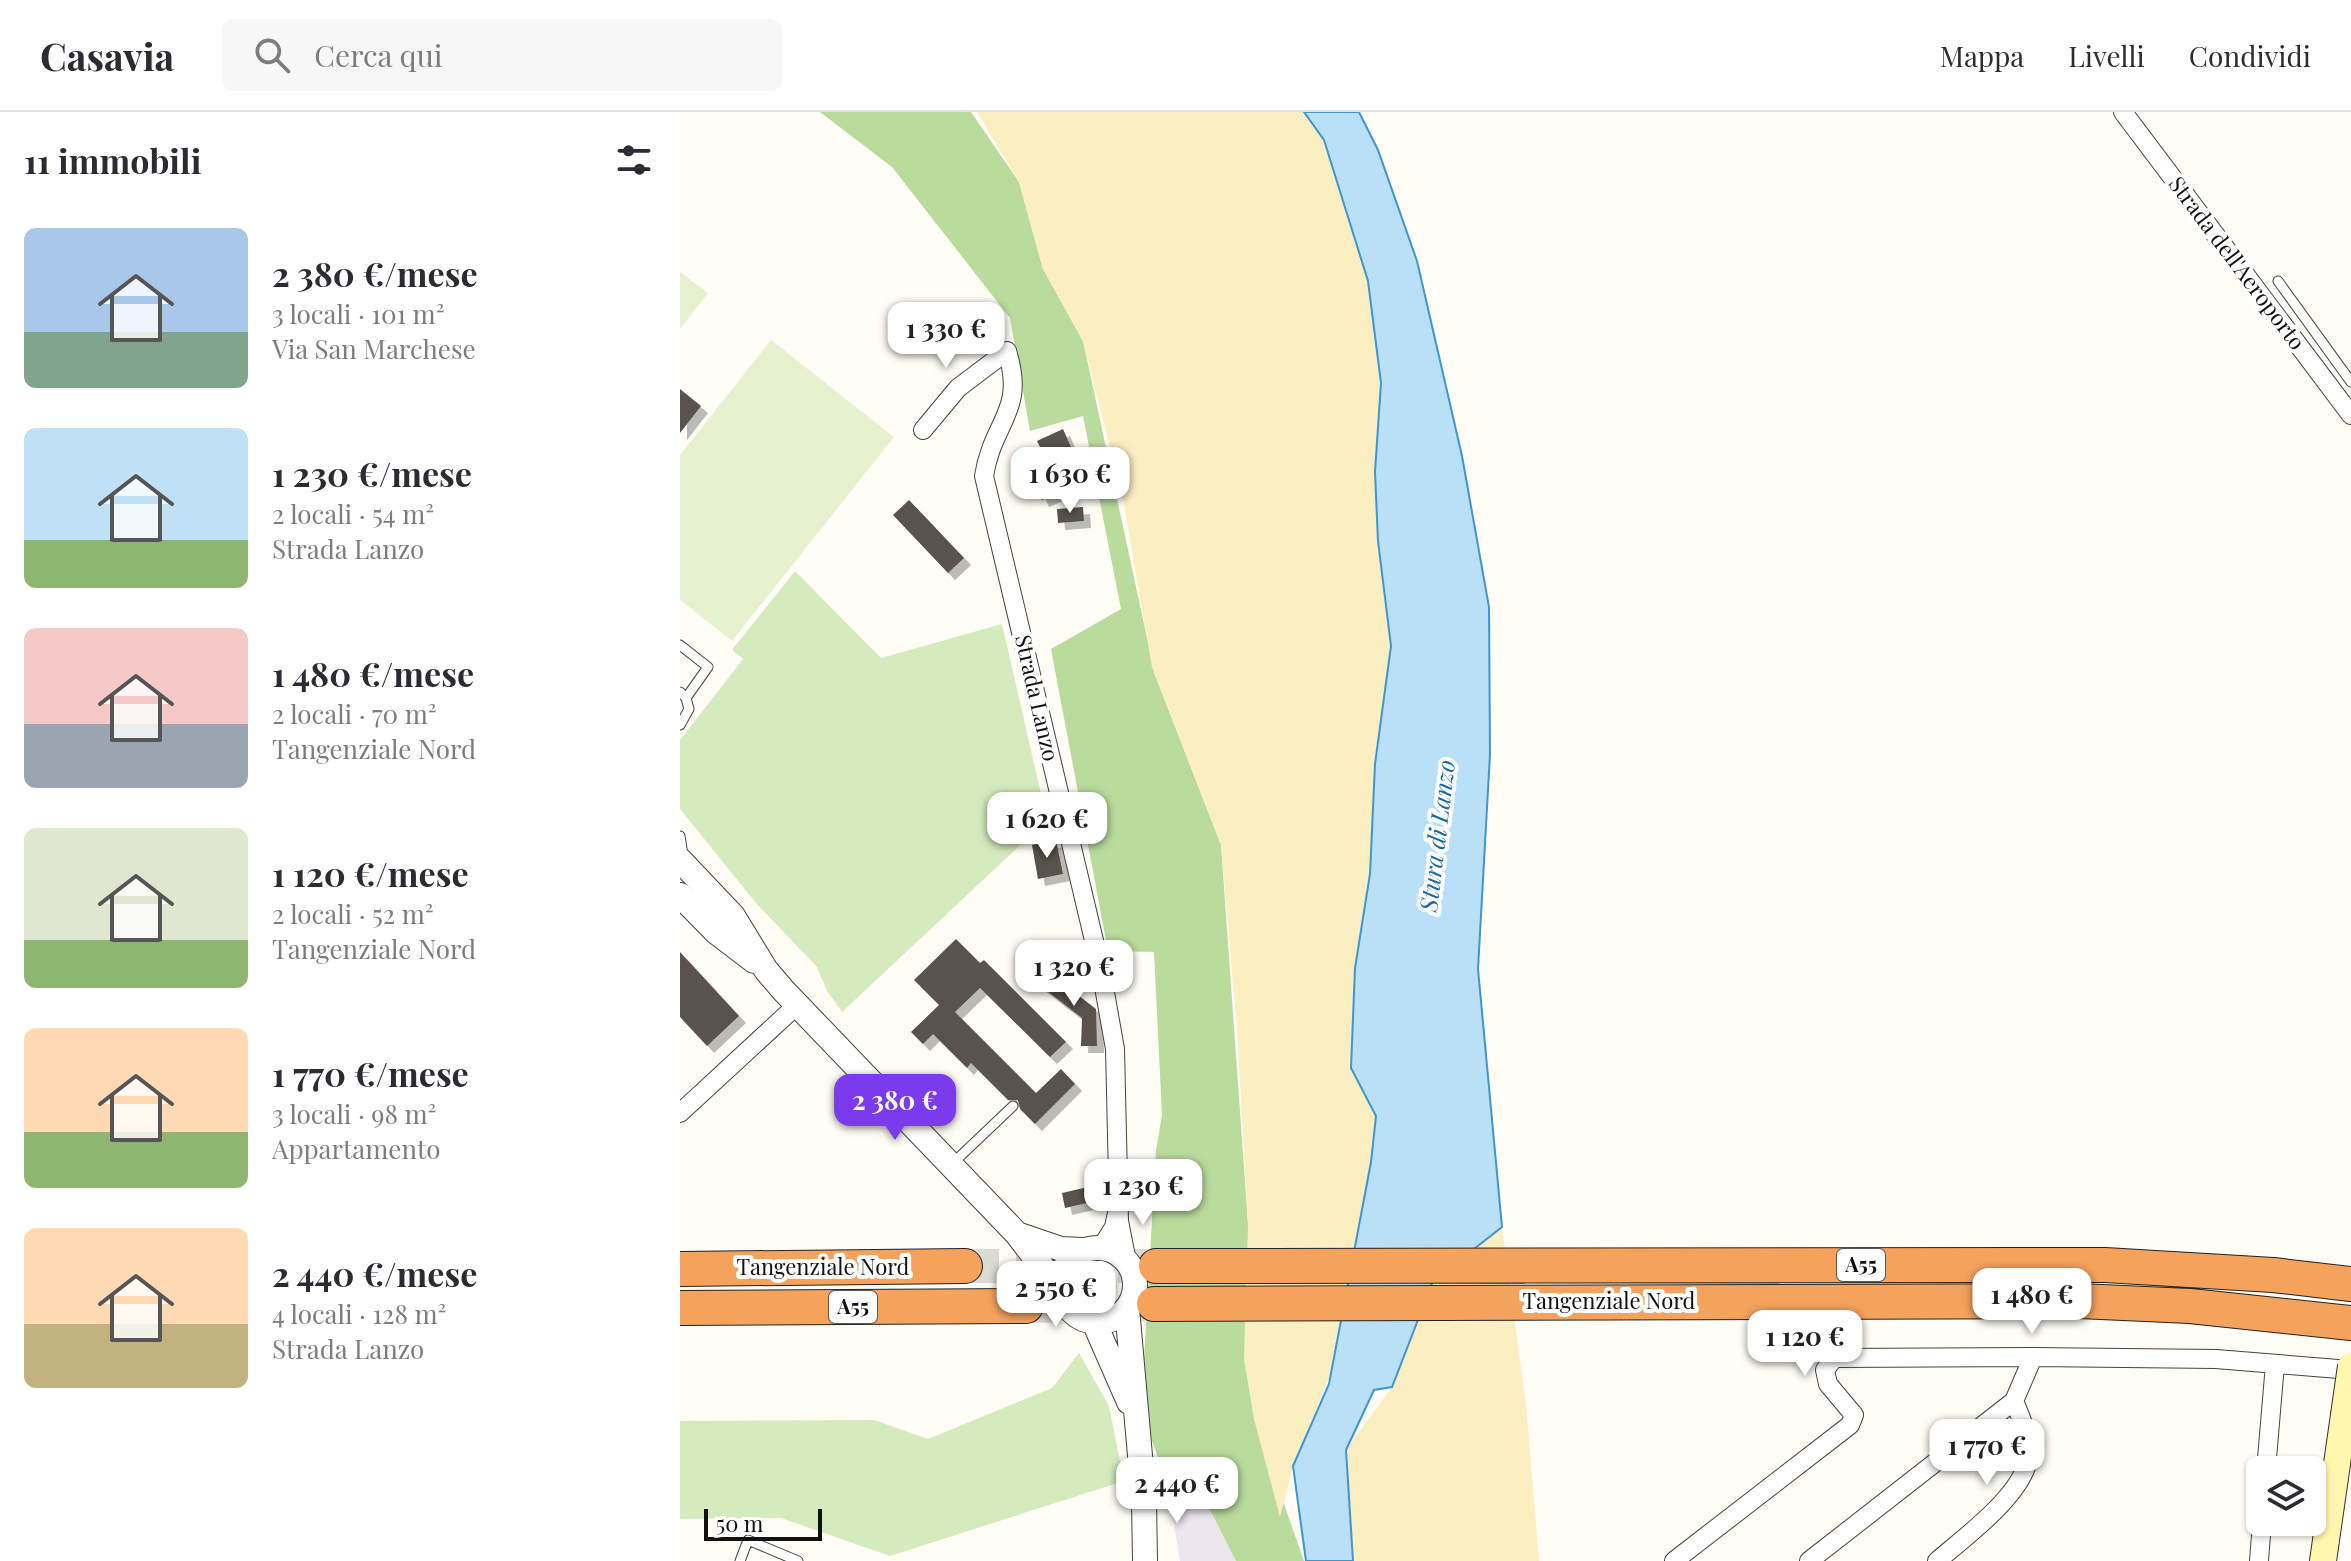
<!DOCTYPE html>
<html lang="it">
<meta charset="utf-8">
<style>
body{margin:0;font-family:"Playfair Display",serif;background:#f7f7f7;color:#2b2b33;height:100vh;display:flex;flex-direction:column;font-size:30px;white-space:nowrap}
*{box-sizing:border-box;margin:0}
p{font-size:26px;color:#7c7c81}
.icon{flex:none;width:44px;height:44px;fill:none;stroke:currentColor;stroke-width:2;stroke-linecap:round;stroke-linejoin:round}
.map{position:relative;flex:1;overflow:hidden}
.side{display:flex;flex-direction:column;background:#fff;width:680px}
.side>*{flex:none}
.controls{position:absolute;left:1566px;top:1344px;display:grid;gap:16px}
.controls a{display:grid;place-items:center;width:80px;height:80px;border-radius:12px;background:#fff;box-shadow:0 2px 6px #0004;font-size:40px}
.scale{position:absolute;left:24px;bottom:20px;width:118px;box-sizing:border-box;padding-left:8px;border:4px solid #111;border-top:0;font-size:22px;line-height:28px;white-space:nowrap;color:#111;-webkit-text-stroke:6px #fff;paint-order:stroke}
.price{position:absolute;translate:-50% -68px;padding:0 18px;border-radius:16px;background:#fff;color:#222;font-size:26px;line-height:52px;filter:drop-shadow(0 2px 4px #0008)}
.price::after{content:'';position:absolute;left:50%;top:48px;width:24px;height:18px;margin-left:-12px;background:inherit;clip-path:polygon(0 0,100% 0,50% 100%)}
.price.current{background:#7c3aed;color:#fff}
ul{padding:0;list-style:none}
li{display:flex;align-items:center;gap:24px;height:200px;padding:0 24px}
li span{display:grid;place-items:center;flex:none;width:224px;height:160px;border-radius:12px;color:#555}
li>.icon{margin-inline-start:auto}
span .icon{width:96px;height:96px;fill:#fffc;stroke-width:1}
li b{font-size:34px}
h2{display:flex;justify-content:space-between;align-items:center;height:96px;padding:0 24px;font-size:34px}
header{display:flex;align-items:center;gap:48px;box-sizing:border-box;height:112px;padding:0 40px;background:#fff;border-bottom:2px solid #e1e1e2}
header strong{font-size:38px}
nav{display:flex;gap:44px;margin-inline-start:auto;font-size:28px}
.search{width:560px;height:72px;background:#f7f7f7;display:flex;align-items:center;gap:20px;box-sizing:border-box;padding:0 28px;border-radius:12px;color:#7c7c81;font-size:30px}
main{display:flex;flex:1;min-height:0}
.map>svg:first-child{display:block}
.industrial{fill:#eee6ef}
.green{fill:#d5ebbd}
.forest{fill:#b9dc9c}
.sand{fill:#fbeec1}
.pitch{fill:#e6f2cf}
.water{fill:#b9e0f7;stroke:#3f96cf;stroke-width:2}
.building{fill:#5a524d;filter:url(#shadow)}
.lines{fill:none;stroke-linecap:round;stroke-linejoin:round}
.motorway-tunnel{stroke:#dbdad3;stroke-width:34;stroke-dasharray:34 17;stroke-linecap:butt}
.service-casing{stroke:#444;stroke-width:11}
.minor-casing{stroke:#444;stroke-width:20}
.tertiary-casing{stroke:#444;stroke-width:26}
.secondary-casing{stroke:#333;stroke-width:28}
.motorway-casing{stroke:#222;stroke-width:36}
.service{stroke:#fff;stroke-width:9}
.minor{stroke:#fff;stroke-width:18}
.tertiary{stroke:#fff;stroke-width:24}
.secondary{stroke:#fff6b0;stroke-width:26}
.motorway{stroke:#f5a25d;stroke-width:34}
.secondary-bridge-casing{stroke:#333;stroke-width:28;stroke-linecap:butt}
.secondary-bridge{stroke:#fff6b0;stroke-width:26}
.labels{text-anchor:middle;stroke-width:8;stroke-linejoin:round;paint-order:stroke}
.shield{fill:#fff;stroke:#585858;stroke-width:2}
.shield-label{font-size:20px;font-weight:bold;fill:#111}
.street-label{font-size:22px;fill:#111;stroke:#fff}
.water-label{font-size:24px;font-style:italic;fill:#1768a6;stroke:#fff}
</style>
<header>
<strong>Casavia</strong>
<div class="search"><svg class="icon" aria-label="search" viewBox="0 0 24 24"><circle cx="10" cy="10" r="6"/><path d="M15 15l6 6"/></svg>Cerca qui</div>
<nav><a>Mappa</a><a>Livelli</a><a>Condividi</a></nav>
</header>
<main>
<section class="side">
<h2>11 immobili<svg class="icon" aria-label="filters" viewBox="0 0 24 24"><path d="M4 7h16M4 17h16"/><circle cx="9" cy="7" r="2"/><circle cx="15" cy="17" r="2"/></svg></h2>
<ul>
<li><span style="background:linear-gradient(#a9c7e8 65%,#7fa58c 0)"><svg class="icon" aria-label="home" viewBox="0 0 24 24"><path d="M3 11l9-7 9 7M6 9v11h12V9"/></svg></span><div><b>2 380 €/mese</b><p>3 locali · 101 m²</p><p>Via San Marchese</p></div></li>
<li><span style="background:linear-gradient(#bfe0f5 70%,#8fb573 0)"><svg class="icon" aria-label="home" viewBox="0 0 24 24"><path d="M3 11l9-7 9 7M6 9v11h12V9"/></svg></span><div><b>1 230 €/mese</b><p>2 locali · 54 m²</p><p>Strada Lanzo</p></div></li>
<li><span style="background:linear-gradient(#f6c9c9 60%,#9aa5b1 0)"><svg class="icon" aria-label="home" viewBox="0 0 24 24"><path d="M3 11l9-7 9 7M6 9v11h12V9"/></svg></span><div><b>1 480 €/mese</b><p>2 locali · 70 m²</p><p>Tangenziale Nord</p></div></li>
<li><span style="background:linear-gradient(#dfe7d0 70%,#8fb573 0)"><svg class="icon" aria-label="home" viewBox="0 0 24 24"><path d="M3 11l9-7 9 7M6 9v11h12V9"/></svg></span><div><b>1 120 €/mese</b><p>2 locali · 52 m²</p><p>Tangenziale Nord</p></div></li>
<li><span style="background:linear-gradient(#ffd9b3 65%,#8fb573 0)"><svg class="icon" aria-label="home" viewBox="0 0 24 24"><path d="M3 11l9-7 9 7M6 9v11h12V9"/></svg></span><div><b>1 770 €/mese</b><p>3 locali · 98 m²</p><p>Appartamento</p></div></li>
<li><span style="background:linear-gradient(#ffd9b3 60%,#c2b280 0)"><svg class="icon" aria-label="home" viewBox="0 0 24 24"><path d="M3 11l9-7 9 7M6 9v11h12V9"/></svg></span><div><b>2 440 €/mese</b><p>4 locali · 128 m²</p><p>Strada Lanzo</p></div></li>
</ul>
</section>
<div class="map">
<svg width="1671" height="1449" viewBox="0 0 1671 1449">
<defs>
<filter id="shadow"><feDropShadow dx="7" dy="7" stdDeviation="0" flood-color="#0004"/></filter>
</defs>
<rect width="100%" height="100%" fill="#fffdf5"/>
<!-- industrial -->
<path class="industrial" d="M487,1370L517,1371L556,1449H500Z"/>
<!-- green -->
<path class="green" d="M115,459L201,546L322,512L367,708L162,900L147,879L137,855L76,791L0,697V628L63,547L52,538Z
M399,1241L429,1294L444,1369L210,1444L101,1406L0,1407V1309L194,1308L248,1327L372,1276Z"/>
<!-- forest -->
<path class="forest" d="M140,0H291L339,70L363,157L403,229L475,563L541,733L568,1112L574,1307L624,1449H556L517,1372L487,1370L461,1299L476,1039L482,1003L474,840L428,839L371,537L441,497L403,304L350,319L330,206L212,55Z"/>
<!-- sand -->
<path class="sand" d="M297,0H624L644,28L688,169L701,271L695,360L698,429L711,534L695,652L690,761L675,856L671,956L696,1004L686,1100L669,1217L613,1354L600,1405L574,1307L564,1247L568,1112L557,917L541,733L472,555L443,387L403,229L363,157L339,70Z
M822,1115L846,1293L859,1449H673L666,1338L712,1275L753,1169L784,1135Z"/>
<!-- pitch -->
<path class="pitch" d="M0,160L28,181L0,217Z
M91,228L214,325L52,529L0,488V343Z"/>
<!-- water -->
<path class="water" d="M624,0H679L698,38L737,149L782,344L809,495L810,642L798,857L822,1115L753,1169L712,1275L694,1278L666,1338L673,1449H626L613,1354L649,1272L691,1050L696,1004L671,956L675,856L690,762L695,652L711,534L698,429L695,360L701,271L688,169L644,28Z"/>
<!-- building -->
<path class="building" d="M0,277L21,294L0,321Z
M383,317L406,369L362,388L348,357L367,349L357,329Z
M229,388L284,446L268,461L213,403Z
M403,395L404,409L378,411L377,397Z
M376,728L383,762L358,767L352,733Z
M276,827L300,851L304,848L386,930L370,945L300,876L275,900L356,981L381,957L395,972L355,1012L340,997L338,988H328L291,951L287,956L253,922L243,932L231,920L259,893L234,868Z
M0,840L59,904L27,934L0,905Z
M368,860L416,897L417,934H401L402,906L358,872Z
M408,1075L411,1090L385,1096L382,1081Z"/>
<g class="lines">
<!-- motorway-tunnel -->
<path class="motorway-tunnel" d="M285,1154H476
M346,1194L474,1192"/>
<!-- service casing -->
<g class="service-casing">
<path id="service" d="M1598,169L1671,270
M0,533L28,555L6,586
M0,580L6,586L9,597L0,613
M0,724L4,749
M273,1051L333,994
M60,1449L68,1428L118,1449"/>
</g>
<!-- minor casing -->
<g class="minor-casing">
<path id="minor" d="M1443,0L1671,303
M243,318L278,276L327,239C346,300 313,308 304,364L421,858L435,937L439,1109L447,1150
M0,1001L117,893
M421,1136L434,1115L437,1101
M1586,1358L1595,1252
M994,1449L1170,1313L1174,1303L1148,1272L1145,1258L1154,1246L1353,1245
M1129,1449L1334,1289L1353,1245L1536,1247L1671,1258
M1257,1449C1284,1426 1334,1389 1346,1355C1354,1333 1342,1308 1334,1289
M1579,1449L1582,1410"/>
</g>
<!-- tertiary casing -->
<g class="tertiary-casing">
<path id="tertiary" d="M0,748L53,804L86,858L103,878L337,1122L380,1178
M0,783L36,820L74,849
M337,1122L381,1137L403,1138
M381 1173a37 37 0 1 1 74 0a37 37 0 1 1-74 0Z
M447,1196L464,1389L465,1449
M414,1210L449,1290"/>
</g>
<!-- secondary casing -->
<g class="secondary-casing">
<path id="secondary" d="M1643,1449L1664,1303"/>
</g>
<!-- motorway casing -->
<g class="motorway-casing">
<path id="motorway" d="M476,1154L1425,1153L1593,1163L1671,1172
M0,1157L285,1154
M474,1192L1399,1189L1510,1194L1671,1211
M0,1196L346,1194"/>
</g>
<!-- service -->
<use href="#service" class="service"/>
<!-- minor -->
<use href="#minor" class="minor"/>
<!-- tertiary -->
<use href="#tertiary" class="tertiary"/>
<!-- secondary -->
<use href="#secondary" class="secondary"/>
<!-- motorway -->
<use href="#motorway" class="motorway"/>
<!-- secondary-bridge casing -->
<g class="secondary-bridge-casing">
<path id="secondary-bridge" d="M1664,1303L1671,1254"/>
</g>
<!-- secondary-bridge -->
<use href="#secondary-bridge" class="secondary-bridge"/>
</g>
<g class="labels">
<!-- shield labels -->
<g class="shield">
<rect x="1157" y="1137" width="48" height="32" rx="6"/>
<rect x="149" y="1179" width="48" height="32" rx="6"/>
</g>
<g class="shield-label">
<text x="1181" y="1160">A55</text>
<text x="173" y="1202">A55</text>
</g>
<!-- street labels -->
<g class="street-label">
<text transform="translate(1557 151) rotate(53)" y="8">Strada dell'Aeroporto</text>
<text transform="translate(357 586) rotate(77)" y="8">Strada Lanzo</text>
<text x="143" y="1163">Tangenziale Nord</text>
<text x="929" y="1197">Tangenziale Nord</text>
</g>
<!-- water labels -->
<g class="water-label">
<text transform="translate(758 724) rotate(-83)" y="8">Stura di Lanzo</text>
</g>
</g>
</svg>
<div class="controls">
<a><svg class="icon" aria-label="layers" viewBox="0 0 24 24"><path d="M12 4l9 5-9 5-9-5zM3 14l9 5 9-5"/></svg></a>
</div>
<div class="scale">50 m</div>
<b class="price" style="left:266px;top:258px">1 330 €</b>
<b class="price" style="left:390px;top:403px">1 630 €</b>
<b class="price" style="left:367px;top:748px">1 620 €</b>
<b class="price" style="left:394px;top:896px">1 320 €</b>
<b class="price current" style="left:215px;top:1030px">2 380 €</b>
<b class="price" style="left:463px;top:1115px">1 230 €</b>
<b class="price" style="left:376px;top:1217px">2 550 €</b>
<b class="price" style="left:1352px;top:1224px">1 480 €</b>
<b class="price" style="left:1125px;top:1266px">1 120 €</b>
<b class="price" style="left:1307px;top:1375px">1 770 €</b>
<b class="price" style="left:497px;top:1413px">2 440 €</b>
</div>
</main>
